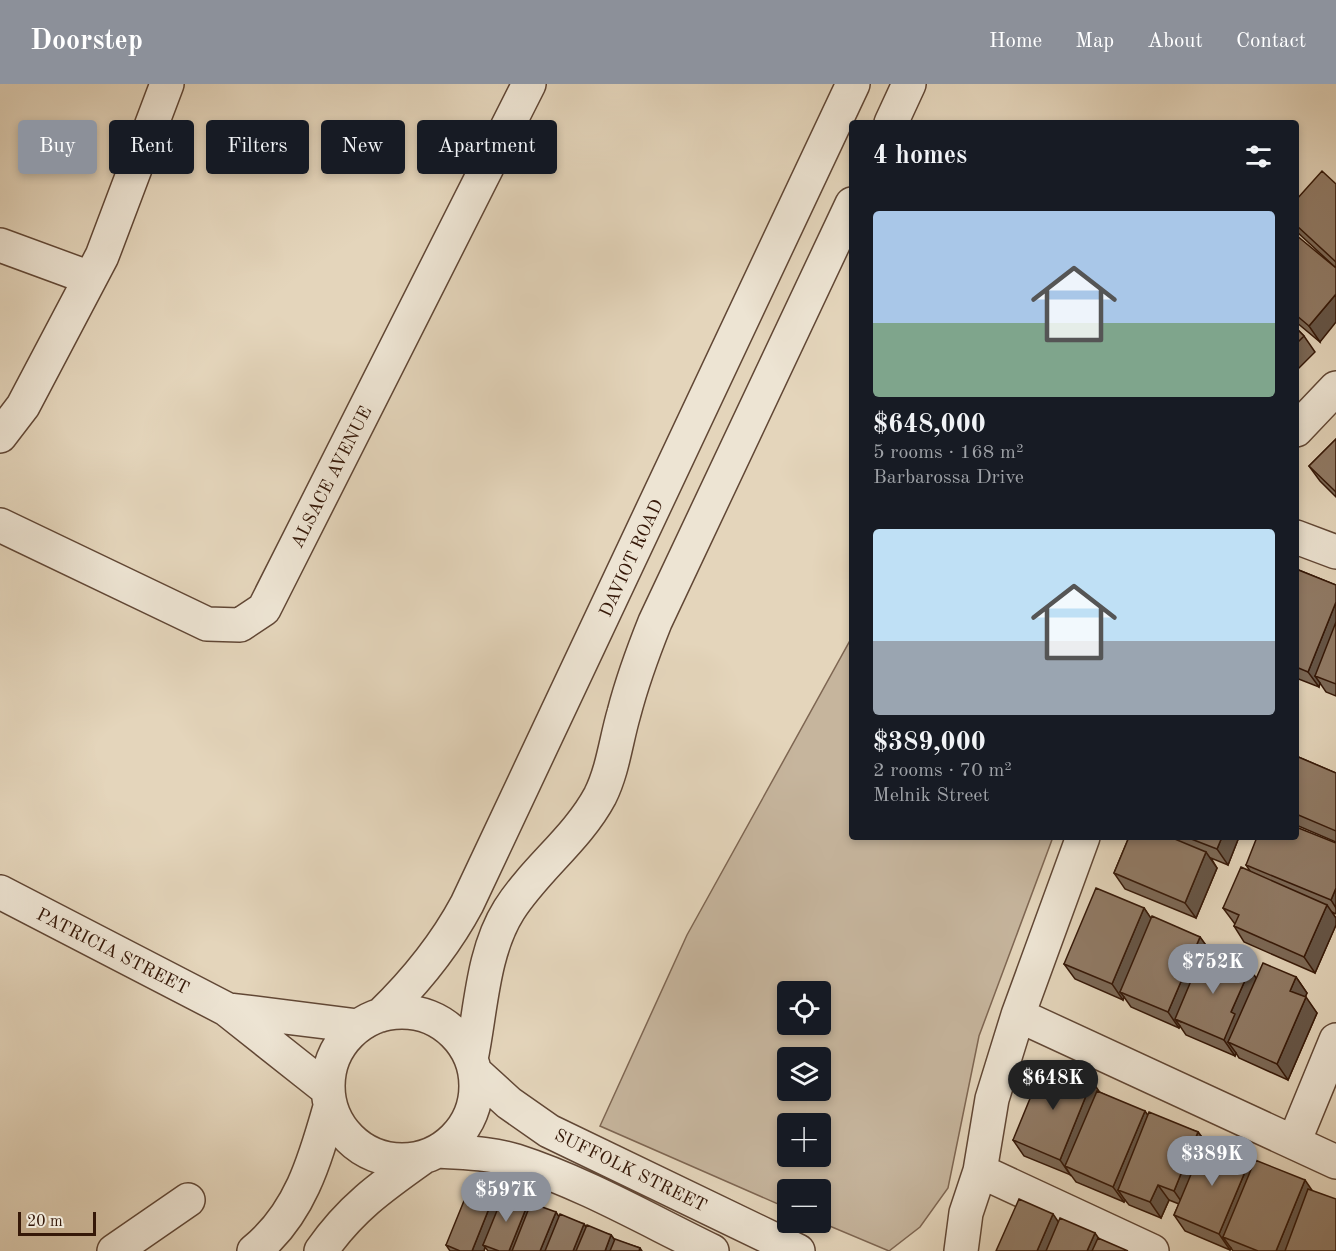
<!DOCTYPE html>
<meta charset="utf-8">
<style>
body{margin:0;font-family:"Old Standard TT",serif;background:#20242c;color:#f1f3f6;height:100vh;display:flex;flex-direction:column;font-size:22px;white-space:nowrap}
*{box-sizing:border-box;margin:0}
p{font-size:20px;color:#9ea1a6}
.icon{flex:none;width:33px;height:33px;fill:none;stroke:currentColor;stroke-width:2;stroke-linecap:round;stroke-linejoin:round}
.map{position:relative;flex:1;overflow:hidden}
.panel{position:absolute;left:849px;top:36px;width:450px;height:720px;display:flex;flex-direction:column;background:#171b24;border-radius:6px;box-shadow:0 3px 9px #0003}
.panel>*{flex:none}
.guide{position:absolute;left:18px;top:36px;width:570px;height:54px;display:flex;gap:12px}
.tools{position:absolute;left:777px;top:897px;display:grid;gap:12px}
.tools a{display:grid;place-items:center;width:54px;height:54px;border-radius:6px;background:#171b24;box-shadow:0 3px 9px #0003;font-size:30px}
.scale{position:absolute;left:18px;bottom:15px;width:78px;box-sizing:border-box;padding-left:6px;border:3px solid #351808;border-top:0;font-size:16px;line-height:21px;white-space:nowrap;color:#351808;-webkit-text-stroke:4px #ede4d3;paint-order:stroke}
.price{position:absolute;translate:-50% -51px;padding:0 14px;border-radius:21px;background:#8c9099;color:#fff;font-size:20px;line-height:39px;filter:drop-shadow(0 2px 3px #0008)}
.price::after{content:'';position:absolute;left:50%;top:36px;width:18px;height:14px;margin-left:-9px;background:inherit;clip-path:polygon(0 0,100% 0,50% 100%)}
.price.on{background:#222;color:#fff}
ul{padding:0;list-style:none}
li{display:grid;align-content:center;gap:12px;height:318px;padding:0 24px}
li span{display:grid;place-items:center;height:186px;border-radius:6px;color:#555}
li>.icon{margin-inline-start:auto}
span .icon{width:108px;height:108px;fill:#fffc;stroke-width:1}
li b{font-size:26px}
h2{display:flex;justify-content:space-between;align-items:center;height:72px;padding:0 24px;font-size:26px}
.pill{padding:0 21px;border-radius:6px;background:#171b24;box-shadow:0 3px 9px #0003;font-size:21px;line-height:54px}
.pill.on{background:#8c9099;color:#fff}
header{display:flex;align-items:center;gap:36px;box-sizing:border-box;height:84px;padding:0 30px;background:#8c9099;color:#fff}
header strong{font-size:28px}
nav{display:flex;gap:33px;margin-inline-start:auto;font-size:21px}
.map>svg:first-child{display:block}
.green{fill:#c6b59d;stroke:#7e6652;stroke-width:1.5;fill-rule:evenodd}
.lines{fill:none;stroke-linecap:round;stroke-linejoin:round}
.minor-casing{stroke:#614735;stroke-width:36}
.minor{stroke:#ede4d3;stroke-width:33}
.wall{fill:#7c6957;stroke:#351808;stroke-width:1.5}
.shaded-wall{fill:#655547;stroke:#351808;stroke-width:1.5}
.building{fill:#907a65;stroke:#351808;stroke-width:1.5}
.labels{text-anchor:middle;stroke-width:4.5;stroke-linejoin:round;paint-order:stroke}
.street-label{font-size:18px;fill:#351808;stroke:#ede4d3}
</style>
<header>
<strong>Doorstep</strong>
<nav><a>Home</a><a>Map</a><a>About</a><a>Contact</a></nav>
</header>
<div class="map">
<svg width="1336" height="1167" viewBox="0 0 1336 1167">
<rect width="100%" height="100%" fill="#e4d5bb"/>
<filter id="stains"><feTurbulence type="fractalNoise" baseFrequency=".00333" numOctaves="4"/><feColorMatrix values="0 0 0 0 .2 0 0 0 0 .09 0 0 0 0 .02 0 0 0 .5 -.17"/></filter>
<radialGradient id="worn" r=".72"><stop offset=".6" stop-color="#630" stop-opacity="0"/><stop offset="1" stop-color="#630" stop-opacity=".3"/></radialGradient>
<!-- green -->
<path class="green" d="M852,553V753H1053L979,952L948,1104L920,1143L889,1167L820,1138V1106H788L787,1124L600,1042L687,851ZM788,908H820V940H788ZM788,974H820V1006H788ZM788,1040H820V1072H788Z"/>
<g class="lines">
<!-- minor casing -->
<g class="minor-casing">
<path id="minor" d="M891,39L909,0
M0,161L90,194
M1296,346L1336,304
M0,352L23,322L102,172L167,0
M0,441L207,540L240,541L264,525L529,0
M1296,453L1336,468
M0,808L226,925L327,1005
M230,926L358,942
M328 1002a74 74 0 1 1 148 0a74 74 0 1 1-148 0Z
M381,931C416,897 444,863 467,820L853,0
M1018,931L1336,1078
M471,975C481,927 482,869 509,826C535,785 577,755 600,712C613,686 616,656 624,629C632,598 643,568 655,538L852,120
M475,988L509,1019L549,1047L798,1167
M1294,1058L1336,956
M439,1067C464,1069 491,1069 516,1077C584,1099 648,1136 712,1167
M980,1087L1152,1167
M114,1167L188,1116
M254,1167C300,1130 315,1076 330,1023
M321,1167C350,1125 381,1103 422,1074
M961,1167L966,1129L980,1087L992,1015L1018,931L1083,753"/>
</g>
<!-- minor -->
<use href="#minor" class="minor"/>
</g>
<!-- wall -->
<path class="wall" d="M1336,100V184L1296,147V116Z
M1296,151L1320,258L1296,238Z
M1296,244L1304,252L1315,268L1296,287Z
M1336,355V413L1320,397L1309,382Z
M1296,485L1336,501V612L1326,608L1320,599L1319,603L1296,594Z
M1296,672L1336,689V758L1296,741Z
M1129,753H1239L1228,781L1211,774L1217,784L1196,834L1125,805L1114,789Z
M1336,759V830L1332,828L1336,834V841L1315,889L1244,858L1234,842L1235,840L1223,824L1250,787L1246,781Z
M1144,824L1151,835L1200,853L1211,869L1250,885L1256,895L1296,893L1307,909L1305,913L1317,929L1288,996L1239,974L1236,969L1235,972L1186,951L1180,942L1179,944L1131,923L1124,913L1123,916L1075,895L1064,880Z
M1099,1008L1148,1031L1198,1048L1205,1057L1250,1076L1336,1167H1233L1231,1164L1230,1166L1185,1147L1174,1131L1179,1120L1169,1116L1161,1134L1129,1121L1125,1116L1124,1118L1076,1098L1071,1091L1024,1072L1013,1056Z
M529,1117L531,1120L559,1132L584,1140L586,1143L611,1151L615,1156L640,1164L642,1167H488L485,1163L484,1167H450L446,1161L498,1125Z"/>
<!-- shaded-wall -->
<path class="shaded-wall" d="M1336,210V238L1320,258L1309,242Z
M1336,518V561L1315,592L1320,599L1319,603L1308,588Z
M1222,753H1239L1228,781L1217,765Z
M1206,768L1217,784L1196,834L1185,819Z
M1336,804V824L1331,816Z
M1327,821L1336,834V841L1315,889L1304,873Z
M1144,824L1155,840L1120,908L1124,913L1123,916L1112,900Z
M1200,853L1211,868L1181,938L1175,935L1180,942L1179,944L1168,928Z
M1250,885L1261,901L1228,958L1236,969L1235,972L1224,956L1231,928Z
M1296,893L1307,909L1301,922L1290,907Z
M1306,913L1317,929L1288,996L1277,980Z
M1092,997L1103,1013L1065,1082L1071,1092L1060,1076Z
M1145,1027L1156,1043L1118,1106L1125,1116L1124,1118L1113,1103Z
M1198,1048L1209,1063L1185,1123L1174,1107Z
M1250,1076L1261,1092L1223,1153L1231,1164L1230,1166L1219,1150Z
M1305,1096L1316,1112L1293,1167H1276Z
M1158,1101L1169,1116L1161,1134L1150,1118Z
M492,1117L500,1127L483,1161L485,1163L484,1167H472Z
M529,1117L536,1127L520,1167H509Z
M556,1128L563,1139L552,1167H540Z
M1053,1130L1064,1146L1055,1167H1037Z
M584,1140L591,1151L585,1167H573Z
M1095,1149L1106,1165L1105,1167H1087Z
M611,1151L619,1162L616,1167H605Z"/>
<!-- building -->
<path class="building" d="M1322,87L1336,100V178L1296,141V116Z
M1296,151L1336,184V210L1309,242L1296,231Z
M1296,244L1304,252L1296,260Z
M1336,355V408L1309,382Z
M1296,485L1336,501V518L1308,588L1296,583Z
M1336,538V600L1315,592Z
M1296,672L1336,689V747L1296,730Z
M1296,743L1336,759V804L1331,816L1246,781L1257,753H1296Z
M1129,753H1170L1206,768L1185,819L1114,789Z
M1186,753H1222L1217,765Z
M1241,783L1327,821L1304,873L1234,842L1239,831L1223,824Z
M1096,804L1144,824L1112,900L1064,880Z
M1152,832L1200,853L1168,928L1120,908Z
M1204,866L1250,885L1231,928L1235,930L1224,956L1175,935Z
M1263,879L1296,893L1290,907L1306,913L1277,980L1228,958Z
M1045,978L1092,997L1060,1076L1013,1056Z
M1097,1007L1145,1027L1113,1103L1065,1082Z
M1149,1028L1198,1048L1174,1107L1158,1101L1150,1118L1118,1106Z
M1205,1057L1250,1076L1219,1150L1174,1131Z
M1255,1076L1305,1096L1276,1167H1258L1223,1153Z
M1308,1105L1336,1115V1167H1285Z
M468,1107L492,1117L472,1167H460L446,1161Z
M505,1107L529,1117L509,1167H499L483,1161Z
M1019,1115L1053,1130L1037,1167H996Z
M531,1119L556,1128L540,1167H512Z
M560,1130L584,1140L573,1167H545Z
M1060,1134L1095,1149L1087,1167H1046Z
M587,1141L611,1151L605,1167H576Z
M1098,1154L1128,1167H1092Z
M615,1155L640,1164L639,1167H610Z"/>
<g class="labels">
<!-- street labels -->
<g class="street-label">
<text transform="translate(331 393) rotate(-63)" y="6">ALSACE AVENUE</text>
<text transform="translate(631 474) rotate(-65)" y="6">DAVIOT ROAD</text>
<text transform="translate(113 867) rotate(27)" y="6">PATRICIA STREET</text>
<text transform="translate(631 1086) rotate(26)" y="6">SUFFOLK STREET</text>
</g>
</g>
<rect width="100%" height="100%" filter="url(#stains)"/>
<rect width="100%" height="100%" fill="url(#worn)"/>
</svg>
<div class="tools">
<a><svg class="icon" aria-label="locate" viewBox="0 0 24 24"><circle cx="12" cy="12" r="6"/><path d="M12 2v4M12 18v4M2 12h4M18 12h4"/></svg></a>
<a><svg class="icon" aria-label="layers" viewBox="0 0 24 24"><path d="M12 4l9 5-9 5-9-5zM3 14l9 5 9-5"/></svg></a>
<a>+</a>
<a>−</a>
</div>
<div class="scale">20 m</div>
<b class="price" style="left:1213px;top:911px">$752K</b>
<b class="price on" style="left:1053px;top:1027px">$648K</b>
<b class="price" style="left:1212px;top:1103px">$389K</b>
<b class="price" style="left:506px;top:1139px">$597K</b>
<div class="guide">
<a class="pill on">Buy</a>
<a class="pill">Rent</a>
<a class="pill">Filters</a>
<a class="pill">New</a>
<a class="pill">Apartment</a>
</div>
<section class="panel">
<h2>4 homes<svg class="icon" aria-label="filters" viewBox="0 0 24 24"><path d="M4 7h16M4 17h16"/><circle cx="9" cy="7" r="2"/><circle cx="15" cy="17" r="2"/></svg></h2>
<ul>
<li><span style="background:linear-gradient(#a9c7e8 60%,#7fa58c 0)"><svg class="icon" aria-label="home" viewBox="0 0 24 24"><path d="M3 11l9-7 9 7M6 9v11h12V9"/></svg></span><div><b>$648,000</b><p>5 rooms · 168 m²</p><p>Barbarossa Drive</p></div></li>
<li><span style="background:linear-gradient(#bfe0f5 60%,#9aa5b1 0)"><svg class="icon" aria-label="home" viewBox="0 0 24 24"><path d="M3 11l9-7 9 7M6 9v11h12V9"/></svg></span><div><b>$389,000</b><p>2 rooms · 70 m²</p><p>Melnik Street</p></div></li>
</ul>
</section>
</div>
